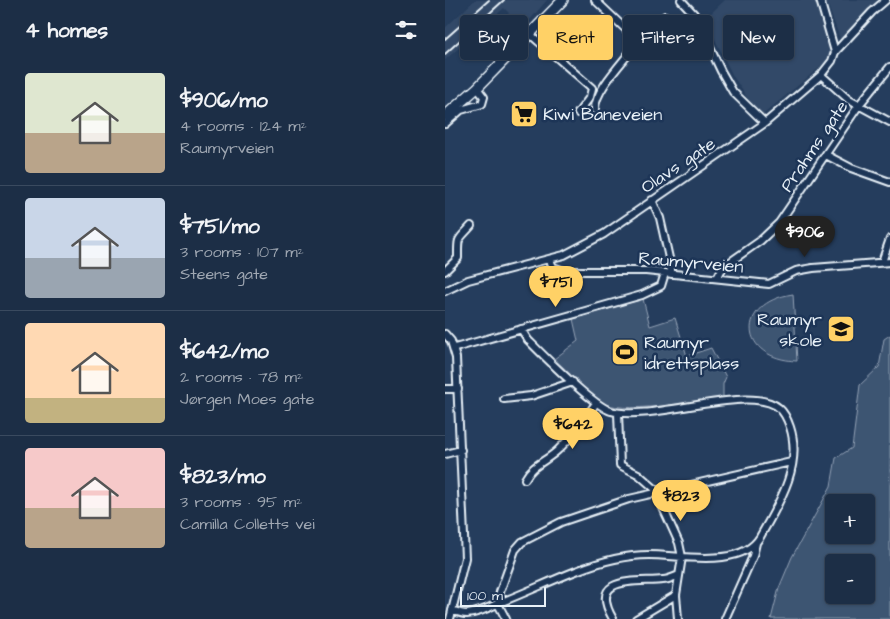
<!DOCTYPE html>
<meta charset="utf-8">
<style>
body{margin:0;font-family:"Architects Daughter",sans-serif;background:#25364d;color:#f1f3f6;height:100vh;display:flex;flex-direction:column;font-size:19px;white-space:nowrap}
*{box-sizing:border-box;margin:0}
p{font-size:16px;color:#a0a8b3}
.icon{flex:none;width:28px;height:28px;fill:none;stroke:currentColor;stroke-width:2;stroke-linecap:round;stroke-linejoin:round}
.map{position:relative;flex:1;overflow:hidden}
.details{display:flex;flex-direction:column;background:#1c2e46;width:445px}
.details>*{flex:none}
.hud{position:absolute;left:15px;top:15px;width:355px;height:45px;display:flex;gap:10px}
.buttons{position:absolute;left:380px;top:494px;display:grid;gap:10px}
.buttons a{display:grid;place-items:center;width:50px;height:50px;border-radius:5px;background:#1c2e46;box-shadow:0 1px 4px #0004,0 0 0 1px #3a4a5f;font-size:25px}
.scale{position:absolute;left:15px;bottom:12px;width:86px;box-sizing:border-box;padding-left:5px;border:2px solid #e8f1f8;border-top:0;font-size:14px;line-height:18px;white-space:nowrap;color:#e8f1f8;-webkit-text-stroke:4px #1d3557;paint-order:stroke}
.price{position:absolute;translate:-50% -42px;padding:0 11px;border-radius:18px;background:#ffd166;color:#111;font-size:16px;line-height:32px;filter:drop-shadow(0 1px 2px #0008)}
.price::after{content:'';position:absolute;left:50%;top:30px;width:15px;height:11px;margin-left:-8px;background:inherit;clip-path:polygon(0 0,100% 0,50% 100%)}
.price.active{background:#222;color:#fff}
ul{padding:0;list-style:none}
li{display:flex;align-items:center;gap:15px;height:125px;padding:0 25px}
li+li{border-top:1px solid #3a4a5f}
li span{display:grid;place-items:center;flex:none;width:140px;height:100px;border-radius:5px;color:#555}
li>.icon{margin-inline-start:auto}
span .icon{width:60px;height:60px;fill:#fffc;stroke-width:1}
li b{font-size:21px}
h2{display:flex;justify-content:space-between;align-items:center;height:60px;padding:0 25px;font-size:21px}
.chip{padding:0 18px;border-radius:5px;background:#1c2e46;box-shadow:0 1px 4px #0004,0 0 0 1px #3a4a5f;font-size:18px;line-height:45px}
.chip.active{background:#ffd166;color:#111}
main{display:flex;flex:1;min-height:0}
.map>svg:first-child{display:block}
.built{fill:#334a68}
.green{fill:#3e5472;stroke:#93a2b5;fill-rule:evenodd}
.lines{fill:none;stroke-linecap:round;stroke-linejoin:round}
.street-casing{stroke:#e8f1f8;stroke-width:10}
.secondary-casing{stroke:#e8f1f8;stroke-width:12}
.street{stroke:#1d3557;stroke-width:6}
.secondary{stroke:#1d3557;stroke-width:9}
.rail{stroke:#e8f1f8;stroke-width:2}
.labels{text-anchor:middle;stroke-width:5;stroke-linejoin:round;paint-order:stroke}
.poi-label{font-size:18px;fill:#e8f1f8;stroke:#1d3557;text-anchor:start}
.street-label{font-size:18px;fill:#e8f1f8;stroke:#1d3557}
</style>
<main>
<section class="details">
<h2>4 homes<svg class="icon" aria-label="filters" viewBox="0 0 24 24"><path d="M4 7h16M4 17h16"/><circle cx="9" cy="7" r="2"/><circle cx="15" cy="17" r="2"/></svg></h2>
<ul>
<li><span style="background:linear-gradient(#dfe7d0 60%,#b9a48a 0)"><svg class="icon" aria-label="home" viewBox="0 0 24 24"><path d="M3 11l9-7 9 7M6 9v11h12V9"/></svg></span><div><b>$906/mo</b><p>4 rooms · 124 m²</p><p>Raumyrveien</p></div></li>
<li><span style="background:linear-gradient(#c9d6e8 60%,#9aa5b1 0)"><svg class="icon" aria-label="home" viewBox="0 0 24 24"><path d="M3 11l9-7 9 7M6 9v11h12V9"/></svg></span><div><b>$751/mo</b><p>3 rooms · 107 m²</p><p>Steens gate</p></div></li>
<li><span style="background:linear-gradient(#ffd9b3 75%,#c2b280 0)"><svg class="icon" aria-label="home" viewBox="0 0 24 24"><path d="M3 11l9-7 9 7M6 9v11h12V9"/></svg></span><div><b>$642/mo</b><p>2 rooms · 78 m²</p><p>Jørgen Moes gate</p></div></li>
<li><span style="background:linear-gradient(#f6c9c9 60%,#b9a48a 0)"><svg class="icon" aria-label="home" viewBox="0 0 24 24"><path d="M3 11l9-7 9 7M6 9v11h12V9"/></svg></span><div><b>$823/mo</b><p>3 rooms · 95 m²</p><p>Camilla Colletts vei</p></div></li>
</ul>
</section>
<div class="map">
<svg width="445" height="619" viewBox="0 0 445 619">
<rect width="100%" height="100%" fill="#253d5d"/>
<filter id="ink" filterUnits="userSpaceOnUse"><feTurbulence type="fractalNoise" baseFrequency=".02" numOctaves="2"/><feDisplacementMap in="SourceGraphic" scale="10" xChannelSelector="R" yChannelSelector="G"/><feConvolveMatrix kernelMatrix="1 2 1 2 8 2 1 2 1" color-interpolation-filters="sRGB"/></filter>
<g filter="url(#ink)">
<!-- built -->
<path class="built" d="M30,0H102L64,44L51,32L64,13L59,8L0,60V28Z
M280,0H371L383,32L386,58L315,117L288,76L260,19Z
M381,0H443L396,41Z"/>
<!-- green -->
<path class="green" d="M348,294L352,361C294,359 289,303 348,294Z
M198,299L205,326L230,318L242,356L266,348L281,377L278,384V398C250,401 175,416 154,401C138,389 125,372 109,359L133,341L128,319Z
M445,335V619H326L334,588L347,557L386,486L391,458L407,448L415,385L434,367L439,339ZM389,502H421V535H389ZM389,562H421V595H389Z"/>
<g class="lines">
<!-- street casing -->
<g class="street-casing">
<path id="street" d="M150,0L191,39L201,37L220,16
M236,0L249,14L276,71L288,92L320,123
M375,0L390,52
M86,35L147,88L145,97L133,113
M376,75L404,100L445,122
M150,110C149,91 178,62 189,47L191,39
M0,124L16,110L37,104L39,97L32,88
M381,155L406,168L445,182
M207,200L215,218L226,267V274
M105,260L108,267L119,271H201L324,284L351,271L368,268L445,262
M437,262L445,239
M0,271L13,258C13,236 12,242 26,226
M272,278L278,267L315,241L334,223L414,105L445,67
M0,291L23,280L119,255L159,234L320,123L376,75L387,61L390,52L427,12L441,0
M0,334L6,341L11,358L20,558L5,619
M10,348L197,295L216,286L220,273
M0,389H13
M59,399L86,396L128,382
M173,413L175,465L193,474L209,488L234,543L237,557L231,595L233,619
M0,454L16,450
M80,479C88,464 102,461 114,449C129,435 140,419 151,403
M7,610C12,612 16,614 22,614C33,613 44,608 54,603C80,593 105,581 131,571C154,562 179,555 204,555C235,555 296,569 315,537C333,505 358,466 345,427C343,421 340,413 334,408C305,383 205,423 166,411C148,406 99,356 83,340L76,329
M61,619L53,604L55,592L70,550L77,542L116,522L184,499L346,462
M168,619C142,574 193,583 218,580C223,580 229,577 234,575
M191,619L231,595
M280,619L308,556L311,543"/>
</g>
<!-- secondary casing -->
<g class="secondary-casing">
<path id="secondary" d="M0,116L32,88L118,0"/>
</g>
<!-- street -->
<use href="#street" class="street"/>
<!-- secondary -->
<use href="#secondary" class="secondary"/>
<!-- rail -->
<path class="rail" d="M0,39L44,0
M0,54L59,0"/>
</g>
</g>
<!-- icons -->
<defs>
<g id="supermarket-square" transform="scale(1.4375)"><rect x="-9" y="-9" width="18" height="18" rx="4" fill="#ffd166" stroke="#1d3557"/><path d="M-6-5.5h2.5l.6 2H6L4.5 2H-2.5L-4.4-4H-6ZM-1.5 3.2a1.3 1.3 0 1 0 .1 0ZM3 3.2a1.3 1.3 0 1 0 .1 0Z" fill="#111"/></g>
<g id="school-square" transform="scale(1.4375)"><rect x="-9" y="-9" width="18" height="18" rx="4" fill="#ffd166" stroke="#1d3557"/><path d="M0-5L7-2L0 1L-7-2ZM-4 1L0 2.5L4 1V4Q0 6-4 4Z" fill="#111"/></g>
<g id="stadium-square" transform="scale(1.4375)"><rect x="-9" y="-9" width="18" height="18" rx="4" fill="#ffd166" stroke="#1d3557"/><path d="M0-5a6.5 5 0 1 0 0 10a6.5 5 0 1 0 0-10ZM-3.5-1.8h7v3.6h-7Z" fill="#111"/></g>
</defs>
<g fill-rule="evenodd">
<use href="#supermarket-square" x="79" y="114"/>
<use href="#school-square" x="396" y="329"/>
<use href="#stadium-square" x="180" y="352"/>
</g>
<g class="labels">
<!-- poi labels -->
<g class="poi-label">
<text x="98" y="120">Kiwi Baneveien</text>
<text x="377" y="325" text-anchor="end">Raumyr<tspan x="377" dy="21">skole</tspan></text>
<text x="199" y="348">Raumyr<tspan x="199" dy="21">idrettsplass</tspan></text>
</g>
<!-- street labels -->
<g class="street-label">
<text transform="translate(369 146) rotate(-56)" y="6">Prahms gate</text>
<text transform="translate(233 165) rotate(-34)" y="6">Olavs gate</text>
<text transform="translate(246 262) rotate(5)" y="6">Raumyrveien</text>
</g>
</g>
</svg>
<div class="buttons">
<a>+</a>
<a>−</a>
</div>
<div class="scale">100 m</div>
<b class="price active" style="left:360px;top:258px">$906</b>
<b class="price" style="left:111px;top:308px">$751</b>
<b class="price" style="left:128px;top:450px">$642</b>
<b class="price" style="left:236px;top:522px">$823</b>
<div class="hud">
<a class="chip">Buy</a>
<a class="chip active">Rent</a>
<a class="chip">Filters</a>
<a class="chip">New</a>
</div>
</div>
</main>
